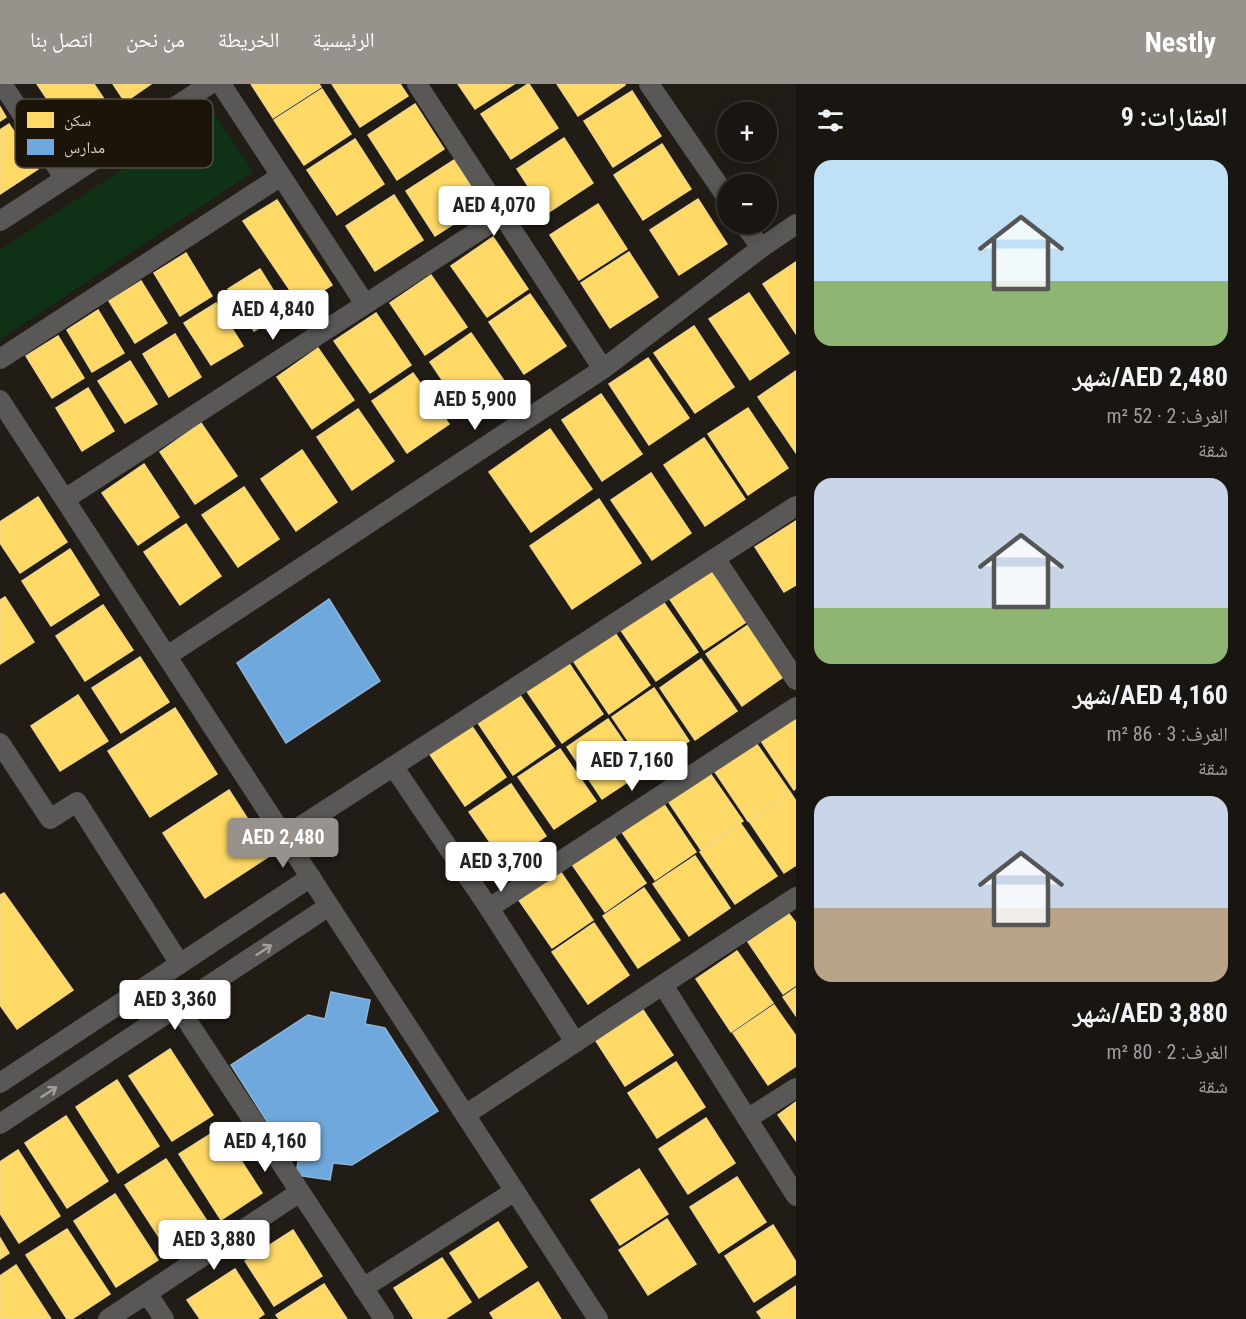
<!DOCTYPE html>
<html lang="ar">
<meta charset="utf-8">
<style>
body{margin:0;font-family:"Roboto Condensed","Noto Naskh Arabic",sans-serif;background:#26221e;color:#f1f3f6;direction:rtl;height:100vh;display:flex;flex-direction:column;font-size:22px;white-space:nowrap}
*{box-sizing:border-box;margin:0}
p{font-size:20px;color:#9f9f9f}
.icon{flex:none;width:33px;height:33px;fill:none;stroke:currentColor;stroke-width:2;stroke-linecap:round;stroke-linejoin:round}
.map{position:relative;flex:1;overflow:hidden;direction:ltr}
.panel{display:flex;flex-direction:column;background:#191510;width:450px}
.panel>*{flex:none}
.fabs{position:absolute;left:717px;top:18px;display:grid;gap:12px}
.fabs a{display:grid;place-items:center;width:60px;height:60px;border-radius:50%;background:#191510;box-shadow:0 3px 15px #0003,0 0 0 2px #373430;font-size:30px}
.price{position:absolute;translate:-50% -51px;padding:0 14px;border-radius:6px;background:#fff;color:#222;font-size:20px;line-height:39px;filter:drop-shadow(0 2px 3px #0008)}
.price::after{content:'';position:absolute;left:50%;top:36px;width:18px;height:14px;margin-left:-9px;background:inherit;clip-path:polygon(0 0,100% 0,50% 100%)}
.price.current{background:#97928b;color:#fff}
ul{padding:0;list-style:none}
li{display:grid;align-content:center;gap:12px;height:318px;padding:0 18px}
li span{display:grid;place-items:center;height:186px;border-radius:18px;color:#555}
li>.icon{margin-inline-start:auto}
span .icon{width:108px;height:108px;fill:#fffc;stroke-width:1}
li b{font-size:26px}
h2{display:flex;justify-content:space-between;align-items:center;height:72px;padding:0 18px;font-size:26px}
header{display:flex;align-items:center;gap:36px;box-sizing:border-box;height:84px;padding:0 30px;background:#97928b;color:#fff}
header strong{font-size:28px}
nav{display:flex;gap:33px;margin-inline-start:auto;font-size:21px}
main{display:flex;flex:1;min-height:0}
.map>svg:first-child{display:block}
.green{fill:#0f3116}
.homes{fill:#ffd966;stroke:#f3d784;stroke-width:1.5}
.schools{fill:#6fa8dc;stroke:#8eb4d7;stroke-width:1.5}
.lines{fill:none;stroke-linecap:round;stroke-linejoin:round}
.minor{stroke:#5a5856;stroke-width:20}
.oneway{stroke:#a4a19c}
.key{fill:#1b1409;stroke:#534d43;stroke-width:1.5}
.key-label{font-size:16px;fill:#d6d1ca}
</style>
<header>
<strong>Nestly</strong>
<nav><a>الرئيسية</a><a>الخريطة</a><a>من نحن</a><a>اتصل بنا</a></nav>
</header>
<main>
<section class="panel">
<h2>العقارات: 9<svg class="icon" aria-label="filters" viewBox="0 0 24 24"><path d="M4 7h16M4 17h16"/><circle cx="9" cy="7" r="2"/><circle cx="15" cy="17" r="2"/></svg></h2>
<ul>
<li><span style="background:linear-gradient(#bfe0f5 65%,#8fb573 0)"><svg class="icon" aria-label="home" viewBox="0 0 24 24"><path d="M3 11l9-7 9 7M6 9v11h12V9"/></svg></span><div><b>AED 2,480/شهر</b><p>الغرف: 2 · 52 m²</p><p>شقة</p></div></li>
<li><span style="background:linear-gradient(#c9d6e8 70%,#8fb573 0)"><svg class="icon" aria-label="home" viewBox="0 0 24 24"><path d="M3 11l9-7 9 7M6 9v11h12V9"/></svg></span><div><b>AED 4,160/شهر</b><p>الغرف: 3 · 86 m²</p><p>شقة</p></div></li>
<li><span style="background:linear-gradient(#c9d6e8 60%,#b9a48a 0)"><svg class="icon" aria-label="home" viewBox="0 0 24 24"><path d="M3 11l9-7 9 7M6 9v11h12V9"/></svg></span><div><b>AED 3,880/شهر</b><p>الغرف: 2 · 80 m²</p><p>شقة</p></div></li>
</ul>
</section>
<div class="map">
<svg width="796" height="1235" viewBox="0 0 796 1235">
<rect width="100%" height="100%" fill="#211c16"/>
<!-- green -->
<path class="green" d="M212,26L253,88L0,255V166Z"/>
<!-- homes -->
<path class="homes" d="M37,0H94L112,27L73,54Z
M113,0H151L125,18Z
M251,0H319L321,3L273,34Z
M332,0H400L408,12L360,43Z
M458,0H514L475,25Z
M528,0H529L558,44L511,75L481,30Z
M557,0H625V1L578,32Z
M322,5L351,50L304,81L274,36Z
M632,7L661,52L613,83L584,37Z
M415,20L444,65L397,96L368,51Z
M0,23L6,33L0,37Z
M9,40L38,85L0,110V46Z
M564,54L593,99L546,130L517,85Z
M355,55L384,100L337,131L307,86Z
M662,60L691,105L643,136L614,91Z
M454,76L483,121L435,152L406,107Z
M394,111L423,156L375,187L346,142Z
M698,115L727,160L679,191L650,146Z
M277,116L332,201L300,221L243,137Z
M598,120L627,165L579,196L550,151Z
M493,153L528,205L487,233L451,182Z
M629,168L658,213L610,244L581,199Z
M186,169L212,212L180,232L154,189Z
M796,178V250L763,200Z
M260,185L286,227L254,247L228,205Z
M431,191L467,243L425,271L390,219Z
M141,197L167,239L135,259L109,217Z
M749,209L789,269L750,296L709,235Z
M530,210L566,262L524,290L489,238Z
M216,219L243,262L211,281L184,239Z
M98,226L124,269L92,288L67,246Z
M376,229L411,281L370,309L334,257Z
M694,242L734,303L695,329L654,269Z
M471,249L507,301L465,330L430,278Z
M175,250L201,293L169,313L143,270Z
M58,252L84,294L52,314L26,272Z
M318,264L354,316L312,345L277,293Z
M648,274L689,334L649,361L609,300Z
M130,277L157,320L125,339L98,297Z
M796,287V369L758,313Z
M413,289L449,340L407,369L372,317Z
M88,304L114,347L82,367L56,324Z
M601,310L642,370L602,397L562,336Z
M748,324L788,384L748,411L708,350Z
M358,325L394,377L352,406L317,353Z
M201,339L237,392L195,420L160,368Z
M550,345L592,405L531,448L489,388Z
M704,354L745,415L705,442L664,381Z
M302,366L337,418L296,447L261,395Z
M144,380L179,433L138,461L102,409Z
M651,389L691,449L652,476L611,416Z
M244,403L279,455L238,483L202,431Z
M38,413L67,458L20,489L0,459V438Z
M599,415L641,479L572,525L530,462Z
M796,437V501L784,508L755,463Z
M186,440L221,492L180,521L144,468Z
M70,465L99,511L51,542L22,497Z
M710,486L746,538L704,566L669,514Z
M5,513L34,558L0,580V516Z
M662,516L698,568L656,597L620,545Z
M103,521L133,566L85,597L56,552Z
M748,541L783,593L742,622L706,570Z
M615,549L650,601L609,630L574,578Z
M140,573L169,618L121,649L92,604Z
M701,575L737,627L695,656L660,604Z
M568,578L603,630L562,659L526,606Z
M654,604L689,657L647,685L612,633Z
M519,610L555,662L513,691L478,639Z
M78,611L108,657L60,687L31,642Z
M175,624L217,690L150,733L108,667Z
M796,628V704L794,706L759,654Z
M608,635L644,687L602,715L567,663Z
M471,641L506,693L465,722L429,669Z
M754,656L790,708L748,737L713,685Z
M560,665L596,717L554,745L518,693Z
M707,685L743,737L701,766L666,714Z
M511,700L546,752L505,780L469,728Z
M229,706L271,771L205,814L163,749Z
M790,708L796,717V781L784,789L749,737Z
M661,716L696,768L655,796L619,744Z
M741,740L777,792L735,820L700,768Z
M611,748L646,799L605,828L569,776Z
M695,772L730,824L689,852L653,800Z
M558,784L593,836L552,864L516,812Z
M644,804L680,856L638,884L603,832Z
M4,809L73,906L17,945L0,921V811Z
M789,830L796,839V901L783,910L748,858Z
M594,839L629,891L588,920L552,868Z
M737,867L773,919L731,948L696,895Z
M796,904V932L783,913Z
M774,921L796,952V982L768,1001L733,949Z
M643,926L673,971L625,1002L596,957Z
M170,965L213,1031L172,1057L129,992Z
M676,978L705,1023L657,1054L628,1009Z
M117,996L159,1062L118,1089L76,1023Z
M796,1018V1057L778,1031Z
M66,1032L108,1097L67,1124L25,1059Z
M706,1034L735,1079L688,1110L659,1065Z
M220,1044L262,1109L221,1136L179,1070Z
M18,1066L60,1132L19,1159L0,1129V1078Z
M166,1075L209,1140L168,1167L125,1101Z
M639,1085L668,1130L620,1161L591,1116Z
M737,1093L766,1138L719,1169L690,1123Z
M115,1110L158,1176L116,1203L74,1137Z
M667,1135L696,1180L648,1211L619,1166Z
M498,1138L527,1183L479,1214L450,1169Z
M773,1141L796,1178V1190L754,1218L725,1172Z
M67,1145L110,1210L72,1235H67L26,1171Z
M293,1146L322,1192L274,1222L245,1177Z
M0,1154L9,1169L0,1175Z
M442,1174L471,1218L445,1235H414L394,1204Z
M16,1181L51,1235H0V1192Z
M235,1185L264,1230L257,1235H200L187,1216Z
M538,1198L561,1235H494L490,1229Z
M324,1200L347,1235H279L276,1231Z
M796,1202V1235H762L757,1228Z"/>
<!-- schools -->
<path class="schools" d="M329,515L380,597L286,659L237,579Z
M331,908L370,916L365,940L385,944L438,1027L352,1081L333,1079L330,1096L296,1091L300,1063L282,1061L231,981L308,931L325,935Z"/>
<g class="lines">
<!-- minor -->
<path class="minor" d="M2,0L65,95
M221,0L365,220
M417,0L603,285
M649,0L728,115
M0,137L210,0
M744,140L761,164
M0,275L281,92
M0,316L598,1235
M65,415L503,131
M715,474L796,596
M167,572L603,285L761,164L796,140
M0,659L50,735L77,718L180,880
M393,682L489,824L575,958
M284,753L796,422
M489,824L796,623
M663,901L796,1112
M178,923L384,1235
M0,999L311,793
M465,1031L796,813
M747,1035L796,1004
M0,1040L329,822
M363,1204L515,1107
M147,1209L164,1235
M108,1235L300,1108"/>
</g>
<!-- one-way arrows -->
<defs><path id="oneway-shaft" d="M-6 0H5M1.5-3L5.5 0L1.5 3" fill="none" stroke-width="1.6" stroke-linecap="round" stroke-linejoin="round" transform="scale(1.5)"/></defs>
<g class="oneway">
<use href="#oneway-shaft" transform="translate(264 866) rotate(-33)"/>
<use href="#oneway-shaft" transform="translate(49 1008) rotate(-33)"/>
</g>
<!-- legend -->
<rect x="15" y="15" width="198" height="69" rx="9" class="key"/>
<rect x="27" y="28" width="27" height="16" fill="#ffd966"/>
<rect x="27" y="55" width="27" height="16" fill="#6fa8dc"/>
<g class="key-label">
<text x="64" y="42">سكن</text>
<text x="64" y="69">مدارس</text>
</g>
</svg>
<div class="fabs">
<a>+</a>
<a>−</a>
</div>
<b class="price" style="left:494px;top:153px">AED 4,070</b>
<b class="price" style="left:273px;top:257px">AED 4,840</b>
<b class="price" style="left:475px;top:347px">AED 5,900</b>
<b class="price" style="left:632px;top:708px">AED 7,160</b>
<b class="price current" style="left:283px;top:785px">AED 2,480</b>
<b class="price" style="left:501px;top:809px">AED 3,700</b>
<b class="price" style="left:175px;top:947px">AED 3,360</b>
<b class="price" style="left:265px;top:1089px">AED 4,160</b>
<b class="price" style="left:214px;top:1187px">AED 3,880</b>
</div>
</main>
